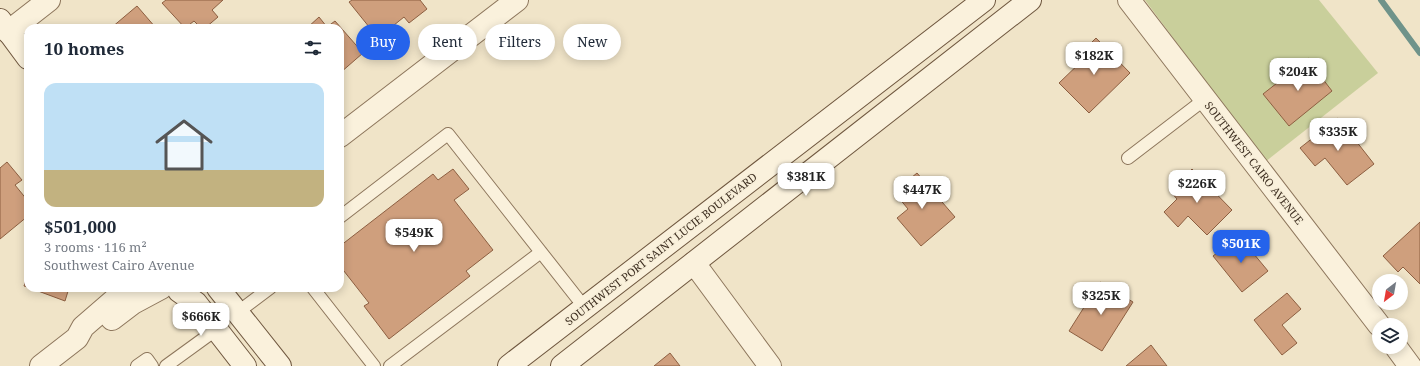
<!DOCTYPE html>
<meta charset="utf-8">
<style>
body{margin:0;font-family:"Noto Serif",serif;background:#f6f6f7;color:#1f2937;height:100vh;display:flex;flex-direction:column;font-size:15px;white-space:nowrap}
*{box-sizing:border-box;margin:0}
p{font-size:13px;color:#747a83}
.icon{flex:none;width:22px;height:22px;fill:none;stroke:currentColor;stroke-width:2;stroke-linecap:round;stroke-linejoin:round}
.map{position:relative;flex:1;overflow:hidden}
.side{position:absolute;left:24px;top:24px;width:320px;height:268px;display:flex;flex-direction:column;background:#fff;border-radius:12px;box-shadow:0 2px 10px #0003}
.side>*{flex:none}
.guide{position:absolute;left:356px;top:24px;width:380px;height:36px;display:flex;gap:8px}
.needle{width:26px;rotate:211deg}
.controls{position:absolute;left:1372px;top:274px;display:grid;gap:8px}
.controls a{display:grid;place-items:center;width:36px;height:36px;border-radius:50%;background:#fff;box-shadow:0 2px 10px #0003;font-size:20px}
.price{position:absolute;translate:-50% -34px;padding:0 9px;border-radius:8px;background:#fff;color:#222;font-size:13px;line-height:26px;filter:drop-shadow(0 1px 2px #0008)}
.price::after{content:'';position:absolute;left:50%;top:24px;width:12px;height:9px;margin-left:-6px;background:inherit;clip-path:polygon(0 0,100% 0,50% 100%)}
.price.current{background:#2563eb;color:#fff}
ul{padding:0;list-style:none}
li{display:grid;align-content:center;gap:8px;height:212px;padding:0 20px}
li span{display:grid;place-items:center;height:124px;border-radius:12px;color:#555}
li>.icon{margin-inline-start:auto}
span .icon{width:72px;height:72px;fill:#fffc;stroke-width:1}
li b{font-size:17px}
h2{display:flex;justify-content:space-between;align-items:center;height:48px;padding:0 20px;font-size:17px}
.chip{padding:0 14px;border-radius:18px;background:#fff;box-shadow:0 2px 10px #0003;font-size:14px;line-height:36px}
.chip.current{background:#2563eb;color:#fff}
.map>svg:first-child{display:block}
.green{fill:#c9cf9b}
.lines{fill:none;stroke-linecap:round;stroke-linejoin:round}
.stream{stroke:#6f938a;stroke-width:6}
.building{fill:#cf9f7d;stroke:#8d5f41}
.lane-casing{stroke:#8d765c;stroke-width:14}
.street-casing{stroke:#8d765c;stroke-width:24}
.secondary-casing{stroke:#6f573f;stroke-width:24}
.lane{stroke:#faf1dc;stroke-width:12}
.street{stroke:#faf1dc;stroke-width:22}
.secondary{stroke:#faf1dc;stroke-width:22}
.labels{text-anchor:middle;stroke-width:3;stroke-linejoin:round;paint-order:stroke}
.street-label{font-size:11px;fill:#3d2e20;stroke:#f7eed8}
</style>
<div class="map">
<svg width="1420" height="366" viewBox="0 0 1420 366">
<rect width="100%" height="100%" fill="#f0e4c8"/>
<!-- green -->
<path class="green" d="M1145,0H1319L1378,73L1265,162Z"/>
<g class="lines">
<!-- stream -->
<path class="stream" d="M1381,0L1420,53"/>
</g>
<!-- building -->
<path class="building" d="M166,0H223L212,10L218,17L205,28H201L194,21L185,28L162,3Z
M352,0H420L427,9L409,23L404,17L378,38L349,2Z
M137,6L156,28H111Z
M319,17L327,27L335,21L363,53L340,73V28H307Z
M1096,38L1130,73L1089,113L1059,83L1085,58L1080,54Z
M1309,58L1324,77L1322,78L1332,91L1289,126L1263,94Z
M1338,118L1374,164L1347,185L1325,158L1315,166L1300,148Z
M7,162L22,180L15,185L28,201V216L0,239V168Z
M453,169L469,189L454,200L493,250L466,271L470,276L389,339L364,306L369,303L340,266V246L433,174L438,180Z
M1192,169L1232,210L1207,235L1188,216L1178,227L1164,212L1177,199L1170,191Z
M917,173L955,217L921,246L897,218L908,209L894,192Z
M1420,222V284L1403,267L1398,272L1383,256Z
M1239,236L1268,271L1242,292L1213,256Z
M28,274V287L24,286Z
M1100,282L1133,302L1102,351L1069,331Z
M30,288H69L65,301Z
M1287,293L1301,309L1282,325L1297,343L1282,355L1254,320Z
M1151,345L1167,366H1126Z
M670,353L680,366H654Z"/>
<g class="lines">
<!-- lane casing -->
<g class="lane-casing">
<path id="lane" d="M1128,158L1205,99
M340,217L448,134L585,308
M313,288L374,366
M238,312L270,288
M137,366L147,359L152,366
M166,366L217,329
M390,366L541,252"/>
</g>
<!-- street casing -->
<g class="street-casing">
<path id="street" d="M1129,0L1379,325
M8,32L49,0
M340,136L517,0
M694,263L770,366
M112,319L133,303L161,288
M1396,347L1410,366
M41,366L77,338L83,327L128,288"/>
</g>
<!-- secondary casing -->
<g class="secondary-casing">
<path id="secondary" d="M0,20L28,58
M218,288L280,366
M179,291L196,303L245,366
M509,366L984,0
M562,366L1030,0"/>
</g>
<!-- lane -->
<use href="#lane" class="lane"/>
<!-- street -->
<use href="#street" class="street"/>
<!-- secondary -->
<use href="#secondary" class="secondary"/>
</g>
<g class="labels">
<!-- street labels -->
<g class="street-label">
<text transform="translate(1254 163) rotate(52)" y="4">SOUTHWEST CAIRO AVENUE</text>
<text transform="translate(661 249) rotate(-38)" y="4">SOUTHWEST PORT SAINT LUCIE BOULEVARD</text>
</g>
</g>
</svg>
<div class="controls">
<a><svg class="needle" viewBox="-14 -14 28 28"><path d="M0-13l5 13h-10z" fill="#e53935"/><path d="M0 13l5-13h-10z" fill="#747a83"/></svg></a>
<a><svg class="icon" aria-label="layers" viewBox="0 0 24 24"><path d="M12 4l9 5-9 5-9-5zM3 14l9 5 9-5"/></svg></a>
</div>
<b class="price" style="left:1094px;top:76px">$182K</b>
<b class="price" style="left:1298px;top:92px">$204K</b>
<b class="price" style="left:1338px;top:152px">$335K</b>
<b class="price" style="left:806px;top:197px">$381K</b>
<b class="price" style="left:1197px;top:204px">$226K</b>
<b class="price" style="left:922px;top:210px">$447K</b>
<b class="price" style="left:414px;top:253px">$549K</b>
<b class="price current" style="left:1241px;top:264px">$501K</b>
<b class="price" style="left:1101px;top:316px">$325K</b>
<b class="price" style="left:201px;top:337px">$666K</b>
<div class="guide">
<a class="chip current">Buy</a>
<a class="chip">Rent</a>
<a class="chip">Filters</a>
<a class="chip">New</a>
</div>
<section class="side">
<h2>10 homes<svg class="icon" aria-label="filters" viewBox="0 0 24 24"><path d="M4 7h16M4 17h16"/><circle cx="9" cy="7" r="2"/><circle cx="15" cy="17" r="2"/></svg></h2>
<ul>
<li><span style="background:linear-gradient(#bfe0f5 70%,#c2b280 0)"><svg class="icon" aria-label="home" viewBox="0 0 24 24"><path d="M3 11l9-7 9 7M6 9v11h12V9"/></svg></span><div><b>$501,000</b><p>3 rooms · 116 m²</p><p>Southwest Cairo Avenue</p></div></li>
</ul>
</section>
</div>
